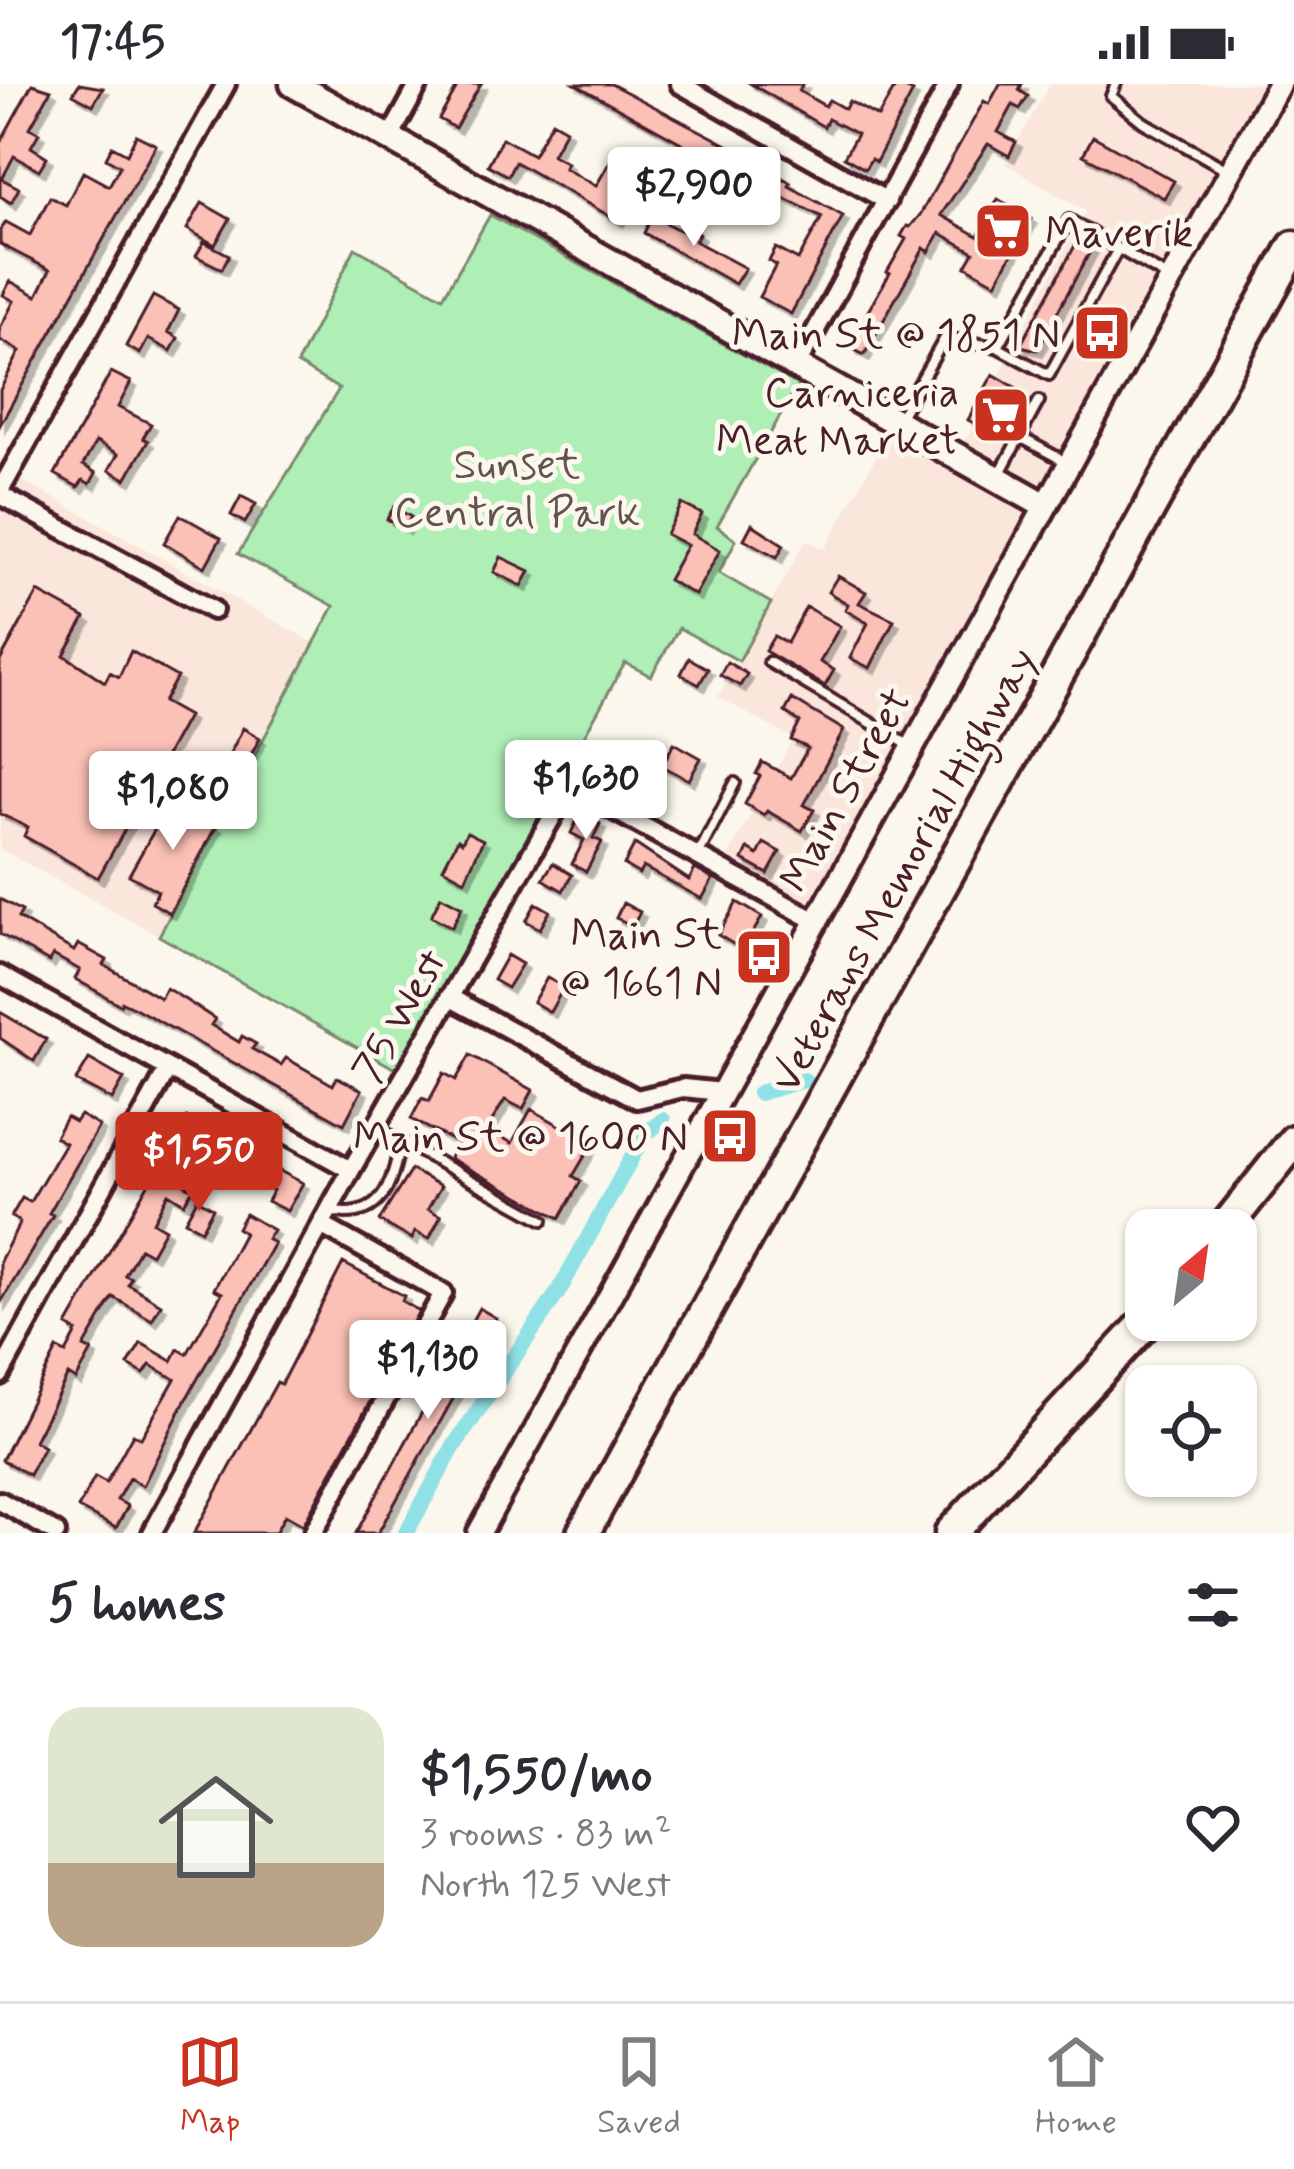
<!DOCTYPE html>
<meta charset="utf-8">
<style>
body{margin:0;font-family:Mynerve,sans-serif;background:#f2f2f3;color:#2b2b33;height:100vh;display:flex;flex-direction:column;font-size:45px;white-space:nowrap}
*{box-sizing:border-box;margin:0}
p{font-size:39px;color:#7c7c81}
.icon{flex:none;width:66px;height:66px;fill:none;stroke:currentColor;stroke-width:2;stroke-linecap:round;stroke-linejoin:round}
.map{position:relative;height:1449px;overflow:hidden}
.sheet{display:flex;flex-direction:column;background:#fff;flex:1}
.sheet>*{flex:none}
.needle{width:78px;rotate:29deg}
.fabs{position:absolute;left:1125px;top:1125px;display:grid;gap:24px}
.fabs a{display:grid;place-items:center;width:132px;height:132px;border-radius:24px;background:#fff;box-shadow:0 3px 9px #0004;font-size:60px}
.price{position:absolute;translate:-50% -102px;padding:0 27px;border-radius:12px;background:#fff;color:#222;font-size:39px;line-height:78px;filter:drop-shadow(0 3px 6px #0008)}
.price::after{content:'';position:absolute;left:50%;top:72px;width:36px;height:27px;margin-left:-18px;background:inherit;clip-path:polygon(0 0,100% 0,50% 100%)}
.price.on{background:#c8321e;color:#fff}
ul{padding:0;list-style:none}
li{display:flex;align-items:center;gap:36px;height:300px;padding:0 48px}
li+li{border-top:3px solid #e1e1e2}
li span{display:grid;place-items:center;flex:none;width:336px;height:240px;border-radius:36px;color:#555}
li>.icon{margin-inline-start:auto}
span .icon{width:144px;height:144px;fill:#fffc;stroke-width:1}
li b{font-size:51px}
h2{display:flex;justify-content:space-between;align-items:center;height:144px;padding:0 48px;font-size:51px}
.status{display:flex;justify-content:space-between;align-items:center;height:84px;padding:0 60px;background:#fff;direction:ltr}
.status svg{height:33px;fill:currentColor}
.dock{display:flex;justify-content:space-around;align-items:center;height:168px;border-top:3px solid #e1e1e2;background:#fff;font-size:33px;color:#7c7c81}
.dock a{display:grid;justify-items:center;gap:6px}
.dock .on{color:#c8321e}
.map>svg:first-child{display:block}
.built{fill:#fbe6dc}
.green{fill:#afefb6;stroke:#7c8770;stroke-width:3}
.lines{fill:none;stroke-linecap:round;stroke-linejoin:round}
.canal{stroke:#8fe1e6;stroke-width:16}
.building{fill:#fbc0b6;stroke:#4a1f2b;stroke-width:3;filter:url(#shadow)}
.service-casing{stroke:#4a1f2b;stroke-width:16}
.minor-casing{stroke:#4a1f2b;stroke-width:26}
.secondary-casing{stroke:#4a1f2b;stroke-width:30}
.primary-casing{stroke:#4a1f2b;stroke-width:33}
.motorway-casing{stroke:#4a1f2b;stroke-width:39}
.service{stroke:#fbf7ec;stroke-width:8}
.minor{stroke:#fbf7ec;stroke-width:16}
.secondary{stroke:#fbf7ec;stroke-width:21}
.primary{stroke:#fbf7ec;stroke-width:24}
.motorway{stroke:#fbf7ec;stroke-width:30}
.labels{text-anchor:middle;stroke-width:10;stroke-linejoin:round;paint-order:stroke}
.poi-label{font-size:42px;fill:#4a1f2b;stroke:#fbf7ec;text-anchor:end}
.park-label{font-size:42px;fill:#63534e;stroke:#fbf7ec}
.street-label{font-size:42px;fill:#4a1f2b;stroke:#fbf7ec}
</style>
<div class="status"><b>17:45</b><svg viewBox="0 0 49 12"><path d="M0 12V9h3v3zM5 12V6h3v6zM10 12V3h3v9zM15 12V0h3v12zM26 1h20v11H26zM47 4h2v5h-2z"/></svg></div>
<div class="map">
<svg width="1294" height="1449" viewBox="0 0 1294 1449">
<defs>
<filter id="shadow"><feDropShadow dx="5.5" dy="5.5" stdDeviation="0" flood-color="#0004"/></filter>
</defs>
<rect width="100%" height="100%" fill="#fbf7ec"/>
<filter id="ink" filterUnits="userSpaceOnUse"><feTurbulence type="fractalNoise" baseFrequency=".00833" numOctaves="2"/><feDisplacementMap in="SourceGraphic" scale="24" xChannelSelector="R" yChannelSelector="G"/><feConvolveMatrix kernelMatrix="1 2 1 2 8 2 1 2 1" color-interpolation-filters="sRGB"/></filter>
<g filter="url(#ink)">
<!-- built -->
<path class="built" d="M1050,0H1266L1043,403L964,359L1085,127L1005,80Z
M888,351L1033,431L816,822L727,774L793,655L718,613L806,456L825,465Z
M20,395L314,559L159,852L0,765V432Z"/>
<!-- green -->
<path class="green" d="M490,131L798,301L717,442L736,456L719,489L771,519L739,577L679,544L651,592L625,579L397,986L159,852L334,522L238,470L339,305L297,280L355,164L443,213Z"/>
<g class="lines">
<!-- canal -->
<path class="canal" d="M759,1009L804,996
M406,1449L454,1362L559,1207L644,1051L663,1036"/>
</g>
<!-- building -->
<path class="building" d="M32,0L51,6L30,44L39,49L31,63L47,73L39,86L14,72L2,95L19,104L11,119L0,112V59Z
M79,0L103,4L93,21L73,10Z
M459,0H481L455,44L439,35Z
M575,0H611L733,64L791,99L789,102L843,132L791,230L759,213L776,181L769,177L776,164L798,176L822,133L741,93L735,104L729,100L725,108L712,101L719,89L689,72L692,65Z
M751,0H803L799,7L825,22L829,16L845,25L849,17L878,33L897,0L913,8L876,78L871,75L865,85L844,73L857,50L828,35L824,43Z
M1000,0H1022L1019,6L1028,12L1020,25L1013,21L998,48L1016,58L1009,72L988,60L941,131L978,152L998,115L1031,135L996,199L966,182L974,168L940,149L929,168L924,164L864,271L853,265L850,258L890,189L887,188L906,155L901,152L907,142L910,143L920,131L984,17L989,20Z
M552,37L566,45L552,71L567,79L564,84L596,102L615,69L645,85L618,137L515,78L508,92L488,81L502,54L533,71Z
M136,51L156,61L0,341V306L20,267L0,256V244L14,217L3,211L10,197L37,212L50,186L0,160V147L6,138L30,151L50,113L66,121L83,88L109,102L120,82L106,74L112,62L127,70Z
M1093,52L1174,97L1164,114L1083,71Z
M202,119L230,135L215,161L187,145Z
M652,132L685,149L688,144L699,150L695,157L745,184L735,200L644,149Z
M204,158L229,171L222,185L196,172Z
M1077,158L1093,162L1037,266L1020,262Z
M153,212L179,226L168,248L178,254L171,267L148,255L140,270L126,262Z
M111,288L131,298L118,323L151,340L143,354L148,357L126,395L109,386L118,370L96,358L83,381L96,389L90,400L83,396L78,403L55,390Z
M993,290L1020,306L1008,329L1000,325L988,347L968,336Z
M241,412L256,420L245,439L231,431Z
M682,420L702,430L692,450L720,466L695,511L668,496L687,461L666,450Z
M394,423L411,433L404,445L387,435Z
M180,431L221,454L205,483L164,459Z
M752,440L784,461L777,473L744,455Z
M501,473L530,487L522,502L494,488Z
M838,492L866,508L859,519L894,536L870,584L850,574L868,539L845,526L848,520L828,508Z
M38,508L85,534L64,571L105,598L110,588L119,593L131,567L177,593L163,618L188,632L98,794L24,752L28,743L0,730V577Z
M806,523L840,542L820,578L834,586L825,602L765,567L774,552L787,559Z
M689,574L708,585L699,601L681,590Z
M727,578L747,590L740,602L720,591Z
M792,615L844,646L804,721L814,726L802,747L767,727L764,731L745,720L760,692L756,690L762,678L791,694L808,664L791,656L800,638L785,628Z
M243,644L260,654L231,708L215,699Z
M674,659L701,674L689,696L662,682Z
M618,679L646,694L636,712L606,700Z
M174,711L191,721L188,727L216,742L170,829L152,819L158,807L129,791Z
M580,730L600,740L593,754L602,758L586,788L572,780L584,756L571,749Z
M467,748L483,756L465,796L443,784L458,755L462,758Z
M764,759L780,768L768,790L743,776L748,765L758,771Z
M635,760L689,796L695,785L713,795L702,815L643,783L639,790L624,781Z
M553,779L572,791L563,807L543,795Z
M441,812L462,823L452,843L431,832Z
M0,815L22,827L18,834L74,867L78,860L107,876L104,881L160,914L166,904L184,915L215,935L211,941L239,958L242,952L256,960L252,965L281,981L286,974L333,1001L337,993L362,1006L344,1040L135,924L122,918L120,921L98,908L75,895L80,886L53,871L49,878L0,850Z
M737,818L762,833L743,866L718,851Z
M536,819L550,827L540,845L526,837Z
M623,819L640,828L633,842L616,834Z
M507,871L522,880L507,904L493,896Z
M547,894L564,903L550,928L533,918Z
M0,928L46,955L34,977L0,954Z
M470,971L533,1006L523,1025L505,1016L487,1045L512,1059L531,1025L592,1060L573,1092L581,1097L560,1134L449,1074L457,1059L411,1035L422,1014L429,1017L444,989L456,996Z
M89,975L124,995L112,1016L76,997Z
M80,1031L99,1042L49,1129L53,1131L0,1220V1177L20,1138L11,1133L22,1114L30,1118L65,1059L55,1053L66,1033L75,1038Z
M187,1034L223,1054L212,1073L176,1053Z
M164,1072L191,1088L184,1100L193,1105L184,1119L168,1109L153,1138L165,1145L151,1170L140,1164L125,1191L131,1194L128,1200L161,1220L152,1236L113,1213L84,1263L92,1267L76,1296L68,1291L34,1357L44,1363L29,1391L2,1376L57,1265L66,1269L77,1248L67,1242Z
M276,1085L303,1099L287,1127L267,1117L273,1106L266,1102Z
M411,1086L441,1102L428,1125L441,1132L429,1155L415,1148L412,1155L379,1137Z
M197,1115L213,1124L201,1146L185,1137Z
M245,1130L273,1146L267,1155L274,1159L184,1319L143,1402L129,1394L117,1416L128,1422L116,1444L78,1424L95,1393L106,1399L133,1350L141,1354L175,1295L150,1281L144,1290L128,1281L141,1259L172,1277L178,1265L187,1270L222,1209L214,1205L244,1149L237,1144Z
M343,1179L404,1212L402,1217L419,1227L303,1441L285,1431L275,1449H194L277,1298L281,1300Z
M479,1224L496,1234L454,1313L378,1449H356Z"/>
<g class="lines">
<!-- service casing -->
<g class="service-casing">
<path id="service" d="M1116,0L1111,12L1143,38L1229,87
M998,263L1069,136L1169,194
M900,333L945,254L997,263L1049,291L1118,165
M1020,353L1066,378
M1000,389L1039,317
M769,578L910,662
M698,771L735,699
M377,1044L543,1136
M329,1127C381,1138 393,1102 400,1057"/>
</g>
<!-- minor casing -->
<g class="minor-casing">
<path id="minor" d="M680,0L887,117
M390,53L419,0
M797,281L949,0
M0,407L226,0
M0,411L213,526
M0,891L351,1086
M449,913L637,1015L683,1004L722,1008
M0,1291L168,985
M0,1417L56,1449
M152,1449L351,1086L570,702L816,837
M313,1449L443,1209L321,1141"/>
</g>
<!-- secondary casing -->
<g class="secondary-casing">
<path id="secondary" d="M479,1449L1279,0"/>
</g>
<!-- primary casing -->
<g class="primary-casing">
<path id="primary" d="M293,0L1044,421"/>
</g>
<!-- motorway casing -->
<g class="motorway-casing">
<path id="motorway" d="M1223,1146L1294,1057
M583,1449L1294,163
M951,1449L1148,1236"/>
</g>
<!-- service -->
<use href="#service" class="service"/>
<!-- minor -->
<use href="#minor" class="minor"/>
<!-- secondary -->
<use href="#secondary" class="secondary"/>
<!-- primary -->
<use href="#primary" class="primary"/>
<!-- motorway -->
<use href="#motorway" class="motorway"/>
</g>
</g>
<!-- icons -->
<defs>
<g id="supermarket-square" transform="scale(3)"><rect x="-9" y="-9" width="18" height="18" rx="4" fill="#c8321e" stroke="#fbf7ec"/><path d="M-6-5.5h2.5l.6 2H6L4.5 2H-2.5L-4.4-4H-6ZM-1.5 3.2a1.3 1.3 0 1 0 .1 0ZM3 3.2a1.3 1.3 0 1 0 .1 0Z" fill="#fff"/></g>
<g id="bus-square" transform="scale(3)"><rect x="-9" y="-9" width="18" height="18" rx="4" fill="#c8321e" stroke="#fbf7ec"/><path d="M-5-6H5V4H4V6H2V4H-2V6H-4V4H-5ZM-3.5-4V0h7V-4ZM-3.5 1.2v1.5H-2V1.2ZM2 1.2v1.5H3.5V1.2Z" fill="#fff"/></g>
</defs>
<g fill-rule="evenodd">
<use href="#supermarket-square" x="1003" y="147"/>
<use href="#bus-square" x="1102" y="249"/>
<use href="#supermarket-square" x="1001" y="331"/>
<use href="#bus-square" x="764" y="873"/>
<use href="#bus-square" x="730" y="1052"/>
</g>
<g class="labels">
<!-- poi labels -->
<g class="poi-label">
<text x="1045" y="162" text-anchor="start">Maverik</text>
<text x="1060" y="264">Main St @ 1851 N</text>
<text x="959" y="322">Carniceria<tspan x="959" dy="48">Meat Market</tspan></text>
<text x="722" y="864">Main St<tspan x="722" dy="48">@ 1661 N</tspan></text>
<text x="688" y="1067">Main St @ 1600 N</text>
</g>
<!-- park labels -->
<g class="park-label">
<text x="517" y="394">Sunset<tspan x="517" dy="48">Central Park</tspan></text>
</g>
<!-- street labels -->
<g class="street-label">
<text transform="translate(844 705) rotate(-61)" y="15">Main Street</text>
<text transform="translate(902 785) rotate(-61)" y="15">Veterans Memorial Highway</text>
<text transform="translate(398 931) rotate(-60)" y="15">75 West</text>
</g>
</g>
</svg>
<div class="fabs">
<a><svg class="needle" viewBox="-14 -14 28 28"><path d="M0-13l5 13h-10z" fill="#e53935"/><path d="M0 13l5-13h-10z" fill="#7c7c81"/></svg></a>
<a><svg class="icon" aria-label="locate" viewBox="0 0 24 24"><circle cx="12" cy="12" r="6"/><path d="M12 2v4M12 18v4M2 12h4M18 12h4"/></svg></a>
</div>
<b class="price" style="left:694px;top:165px">$2,900</b>
<b class="price" style="left:586px;top:758px">$1,630</b>
<b class="price" style="left:173px;top:769px">$1,080</b>
<b class="price on" style="left:199px;top:1130px">$1,550</b>
<b class="price" style="left:428px;top:1338px">$1,130</b>
</div>
<section class="sheet">
<h2>5 homes<svg class="icon" aria-label="filters" viewBox="0 0 24 24"><path d="M4 7h16M4 17h16"/><circle cx="9" cy="7" r="2"/><circle cx="15" cy="17" r="2"/></svg></h2>
<ul>
<li><span style="background:linear-gradient(#dfe7d0 65%,#b9a48a 0)"><svg class="icon" aria-label="home" viewBox="0 0 24 24"><path d="M3 11l9-7 9 7M6 9v11h12V9"/></svg></span><div><b>$1,550/mo</b><p>3 rooms · 83 m²</p><p>North 125 West</p></div><svg class="icon" aria-label="heart" viewBox="0 0 24 24"><path d="M12 20l-8-8c-3-5 5-10 8-4 3-6 11-1 8 4z"/></svg></li>
</ul>
</section>
<nav class="dock">
<a class="on"><svg class="icon" aria-label="map" viewBox="0 0 24 24"><path d="M3 6l6-2 6 2 6-2v14l-6 2-6-2-6 2zM9 4v14M15 6v14"/></svg>Map</a>
<a><svg class="icon" aria-label="saved" viewBox="0 0 24 24"><path d="M7 4h10v16l-5-4-5 4z"/></svg>Saved</a>
<a><svg class="icon" aria-label="home" viewBox="0 0 24 24"><path d="M3 11l9-7 9 7M6 9v11h12V9"/></svg>Home</a>
</nav>
